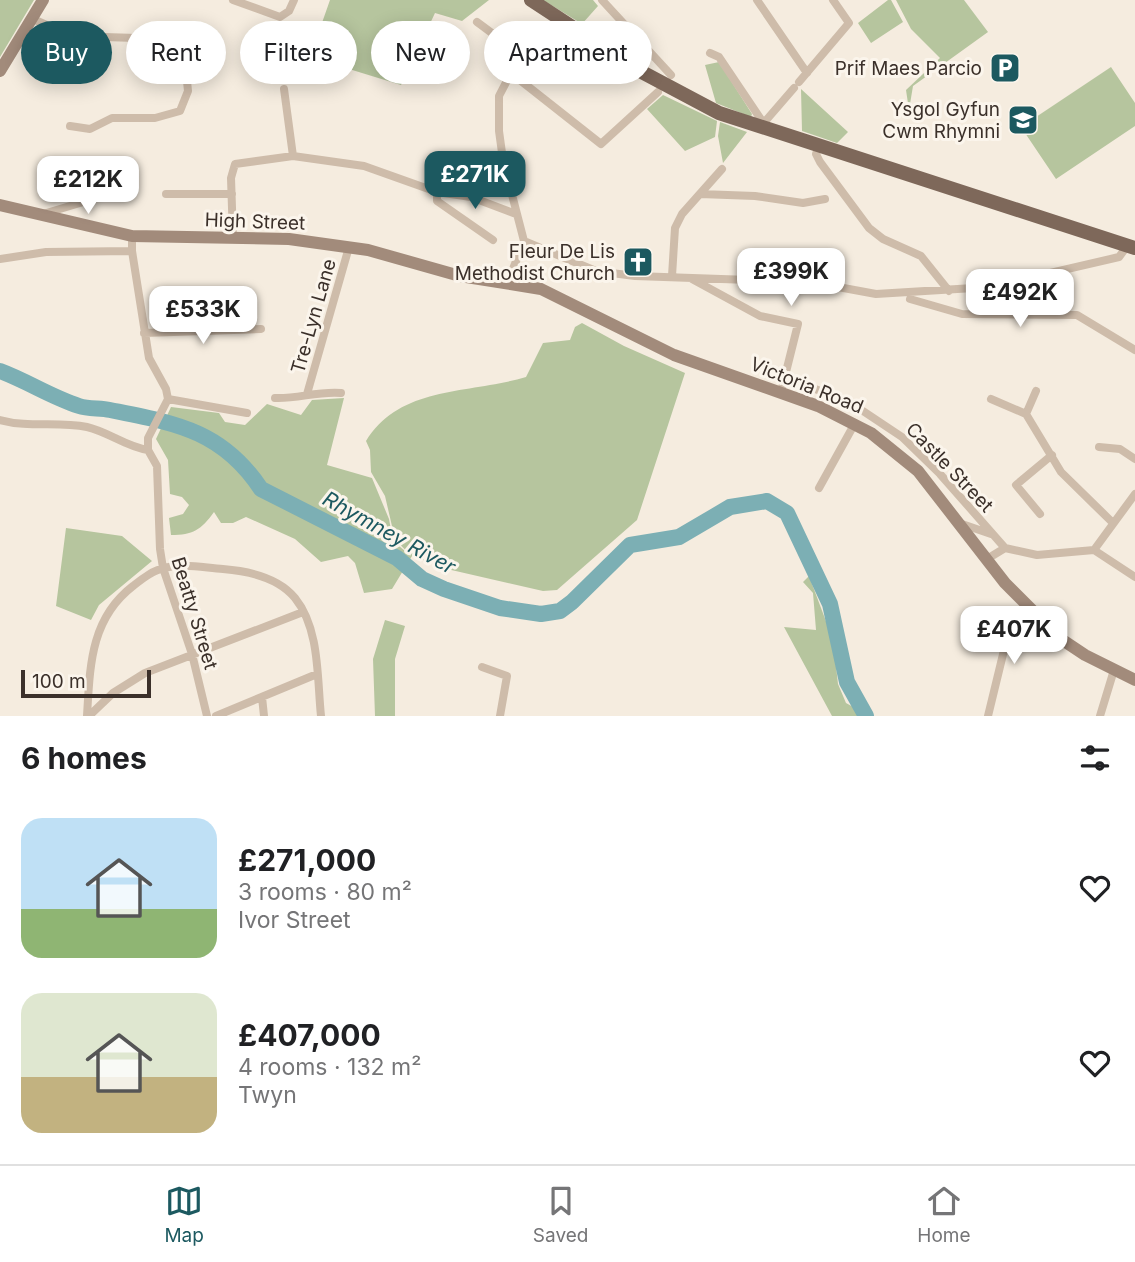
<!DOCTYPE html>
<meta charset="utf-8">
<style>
body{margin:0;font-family:Inter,sans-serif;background:#f2f2f2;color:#202124;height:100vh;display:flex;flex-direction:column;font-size:26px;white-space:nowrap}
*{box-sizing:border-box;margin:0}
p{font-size:23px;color:#757577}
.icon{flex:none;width:38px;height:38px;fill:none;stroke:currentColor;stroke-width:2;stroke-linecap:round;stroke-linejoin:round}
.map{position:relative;height:716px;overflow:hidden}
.drawer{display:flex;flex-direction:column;background:#fff;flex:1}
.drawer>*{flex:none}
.hud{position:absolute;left:21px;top:21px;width:700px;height:63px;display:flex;gap:14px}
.scale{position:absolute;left:21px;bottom:18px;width:130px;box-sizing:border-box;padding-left:7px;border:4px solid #3b302a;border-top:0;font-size:19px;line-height:24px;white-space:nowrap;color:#3b302a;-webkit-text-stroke:5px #fbf5ec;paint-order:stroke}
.price{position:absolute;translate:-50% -60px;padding:0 16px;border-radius:14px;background:#fff;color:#222;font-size:23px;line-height:46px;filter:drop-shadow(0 2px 4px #0008)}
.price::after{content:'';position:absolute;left:50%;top:42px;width:21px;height:16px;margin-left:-10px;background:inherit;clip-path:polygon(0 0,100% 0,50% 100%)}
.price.active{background:#1c5960;color:#fff}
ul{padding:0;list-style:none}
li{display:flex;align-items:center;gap:21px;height:175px;padding:0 21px}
li span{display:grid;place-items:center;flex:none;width:196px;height:140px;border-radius:21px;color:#555}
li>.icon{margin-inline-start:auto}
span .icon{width:84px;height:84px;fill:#fffc;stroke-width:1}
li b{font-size:30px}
h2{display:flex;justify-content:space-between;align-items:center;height:84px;padding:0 21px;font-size:30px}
.chip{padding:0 24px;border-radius:32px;background:#fff;box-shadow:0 4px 18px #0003;font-size:24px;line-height:63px}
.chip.active{background:#1c5960;color:#fff}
.menu{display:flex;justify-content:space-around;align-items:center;height:98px;border-top:2px solid #e0e0e0;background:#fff;font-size:19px;color:#757577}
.menu a{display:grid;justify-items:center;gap:4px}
.menu .active{color:#1c5960}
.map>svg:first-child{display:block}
.green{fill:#b6c59e}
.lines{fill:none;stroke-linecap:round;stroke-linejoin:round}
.river{stroke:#7cafb4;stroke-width:16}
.street{stroke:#cebcaa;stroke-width:8}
.secondary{stroke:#a28b7b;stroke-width:12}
.primary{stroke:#7e685a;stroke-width:14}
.labels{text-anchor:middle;stroke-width:6;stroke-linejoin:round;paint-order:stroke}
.poi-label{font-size:19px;fill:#3b302a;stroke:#fbf5ec;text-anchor:end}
.street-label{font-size:19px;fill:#3b302a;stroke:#fbf5ec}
.water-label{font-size:21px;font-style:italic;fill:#1c5960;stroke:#fbf5ec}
</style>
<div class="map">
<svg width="1135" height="716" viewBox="0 0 1135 716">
<rect width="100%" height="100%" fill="#f5ecdf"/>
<!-- green -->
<path class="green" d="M0,0H34L0,57Z
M330,0H489L462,21L435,13L401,85L310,57Z
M543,0H593L598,6L582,24Z
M888,0H891L903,22L871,43L858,23Z
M896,0H964L988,32L913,86L909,110L906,90L940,58L911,29Z
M719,62L752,114L751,117L716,103L705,65Z
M1111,67L1135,103V126L1056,179L1021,127Z
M801,89L848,132L837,143L802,131Z
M663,95L717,121L715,137L685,151L647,109Z
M720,122L747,132L723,163L718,136Z
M582,323L624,346L685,373L637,520L557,590L543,591L447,569L412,556L392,589L364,593L355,563L348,556L321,562L295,539L246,517L233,523H221L214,512C201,530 193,535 171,535L169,518L183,514L189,505L182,497L170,494L168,460L156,439L171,407L219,413L225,422L245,425L267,404L301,415L312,400L344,398L327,465L372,478L389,519L393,541L411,556L395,539L385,496L371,472L370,450L366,441C400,385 470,394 526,377L543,343L570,340L575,327Z
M66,528L122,536L152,561L99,605L91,620L56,606Z
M809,576L833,640L838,684L846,703L855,708L859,716H832L784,627L816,630L813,593L803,582Z
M385,620L405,626L395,659V716H375L373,659Z"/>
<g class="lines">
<!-- river -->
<path class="river" d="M0,371C27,381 51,397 79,406C88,409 100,408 110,410C175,423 222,430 261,489L397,558L422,579L444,589L500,608L541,614L560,611L572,602L630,545L679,537L730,507L767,501L787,513L830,604L847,682L866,716"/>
<!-- street -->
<path class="street" d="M233,0L280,17L289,11L294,0
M602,0L671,75
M757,0L807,73
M33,19L71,36L137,38L166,51L186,71L188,91L180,111L155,118H112L90,129L70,126
M477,22L524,57
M710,53L719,57L762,121
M511,73L601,144L658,92
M799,82L849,23L833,0
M284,89L293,156
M762,125L794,88
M819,146L816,154L820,162L869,228L883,239L921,256L949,291
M98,163L102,196
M437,192V201L493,240
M166,194H232
M700,194L755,196L803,203L825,199
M43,214L127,189
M132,236V251L149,358L166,389L168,399
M233,238L231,178L235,164L293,156L364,166L437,192L471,197L516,214
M524,241L596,271L635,276L811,282L876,294L990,287L1119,257L1128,245
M0,259L46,252L132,251
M672,276L675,228L682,214L722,169
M692,279L760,316L798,324L781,392
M507,284L524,241L503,160L499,131V96L514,67L560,20
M910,299L962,314L1077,315L1135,350
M144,333L261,329
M785,378L848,401L902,437L940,474L1005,548L1037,555L1094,550
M307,394L349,247
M275,398C298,399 317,391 341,393
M168,399L148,438V450L157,466L160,549L163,568L192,654L207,716
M168,399L247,413
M991,399L1026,414L1061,472L1113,523
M1026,414L1036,391
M0,420C29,428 58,421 87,427C109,432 126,447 148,450
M1099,447L1120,449L1135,459
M819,488L855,423
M1040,514L1016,485L1052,455
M962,524L991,534
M1094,550L1135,494
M1094,550L1135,577
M987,559L1005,548
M482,667L507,676L500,716
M262,697L264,716
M87,716C90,667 90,619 133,586C142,579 153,570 165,568C182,563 205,568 223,569C248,571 278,577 295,598C320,629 317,678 321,716
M89,716L113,693L145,673L303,612
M216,716L317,674
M988,716L1006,642L1032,612
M1100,716L1114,670"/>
<!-- secondary -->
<path class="secondary" d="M0,71L43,0
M0,205L132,236L289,239L368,250L460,276L541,289L674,355L818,406L871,433L918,471L1005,583L1061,639L1085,655L1135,680"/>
<!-- primary -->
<path class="primary" d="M531,0L638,70L719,113L1135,248"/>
</g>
<!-- icons -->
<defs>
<g id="parking-square" transform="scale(1.575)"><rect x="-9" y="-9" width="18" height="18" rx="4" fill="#1c5960" stroke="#fbf5ec"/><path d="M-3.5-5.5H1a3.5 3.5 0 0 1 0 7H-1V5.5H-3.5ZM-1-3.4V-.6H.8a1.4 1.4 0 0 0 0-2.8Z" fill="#fff"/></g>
<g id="school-square" transform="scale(1.575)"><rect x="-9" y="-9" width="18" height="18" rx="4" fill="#1c5960" stroke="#fbf5ec"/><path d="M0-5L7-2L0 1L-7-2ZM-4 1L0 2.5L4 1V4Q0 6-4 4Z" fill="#fff"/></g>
<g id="church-square" transform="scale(1.575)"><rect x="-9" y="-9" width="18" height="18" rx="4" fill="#1c5960" stroke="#fbf5ec"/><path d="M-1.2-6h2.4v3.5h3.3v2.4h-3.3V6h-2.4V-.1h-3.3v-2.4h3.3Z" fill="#fff"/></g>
</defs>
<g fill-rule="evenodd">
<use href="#parking-square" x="1005" y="68"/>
<use href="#school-square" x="1023" y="120"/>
<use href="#church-square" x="638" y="262"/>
</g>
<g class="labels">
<!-- poi labels -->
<g class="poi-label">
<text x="982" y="75">Prif Maes Parcio</text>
<text x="1000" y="116">Ysgol Gyfun<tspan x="1000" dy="22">Cwm Rhymni</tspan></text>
<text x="615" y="258">Fleur De Lis<tspan x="615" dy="22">Methodist Church</tspan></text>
</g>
<!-- street labels -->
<g class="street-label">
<text transform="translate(255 221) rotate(2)" y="7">High Street</text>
<text transform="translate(313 316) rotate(-74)" y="7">Tre-Lyn Lane</text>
<text transform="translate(807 385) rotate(22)" y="7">Victoria Road</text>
<text transform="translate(950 467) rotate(46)" y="7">Castle Street</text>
<text transform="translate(195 613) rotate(73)" y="7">Beatty Street</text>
</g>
<!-- water labels -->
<g class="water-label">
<text transform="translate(389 533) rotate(29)" y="7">Rhymney River</text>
</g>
</g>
</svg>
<div class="scale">100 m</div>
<b class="price active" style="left:475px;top:211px">£271K</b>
<b class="price" style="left:88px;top:216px">£212K</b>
<b class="price" style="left:791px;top:308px">£399K</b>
<b class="price" style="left:1020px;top:329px">£492K</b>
<b class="price" style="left:203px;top:346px">£533K</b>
<b class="price" style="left:1014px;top:666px">£407K</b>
<div class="hud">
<a class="chip active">Buy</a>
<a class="chip">Rent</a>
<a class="chip">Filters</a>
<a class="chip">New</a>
<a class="chip">Apartment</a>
</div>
</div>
<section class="drawer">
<h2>6 homes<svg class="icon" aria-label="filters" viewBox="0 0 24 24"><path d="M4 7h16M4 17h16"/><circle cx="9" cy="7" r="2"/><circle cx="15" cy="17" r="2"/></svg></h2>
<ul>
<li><span style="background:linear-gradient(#bfe0f5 65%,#8fb573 0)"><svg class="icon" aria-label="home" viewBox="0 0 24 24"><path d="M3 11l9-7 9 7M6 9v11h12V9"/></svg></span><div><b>£271,000</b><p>3 rooms · 80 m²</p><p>Ivor Street</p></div><svg class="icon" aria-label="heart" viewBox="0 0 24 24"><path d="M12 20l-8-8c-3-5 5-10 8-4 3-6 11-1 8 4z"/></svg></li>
<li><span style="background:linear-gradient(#dfe7d0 60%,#c2b280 0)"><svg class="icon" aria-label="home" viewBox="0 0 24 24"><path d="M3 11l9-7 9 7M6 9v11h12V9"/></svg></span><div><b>£407,000</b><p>4 rooms · 132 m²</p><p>Twyn</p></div><svg class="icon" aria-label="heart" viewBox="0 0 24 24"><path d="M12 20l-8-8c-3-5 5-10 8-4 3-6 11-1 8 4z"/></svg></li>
</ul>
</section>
<nav class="menu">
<a class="active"><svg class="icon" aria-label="map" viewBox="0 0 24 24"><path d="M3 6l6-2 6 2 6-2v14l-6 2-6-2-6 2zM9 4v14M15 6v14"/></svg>Map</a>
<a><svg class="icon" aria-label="saved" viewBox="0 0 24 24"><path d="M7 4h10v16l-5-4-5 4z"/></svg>Saved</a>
<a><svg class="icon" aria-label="home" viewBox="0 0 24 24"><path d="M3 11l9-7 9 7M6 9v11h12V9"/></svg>Home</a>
</nav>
